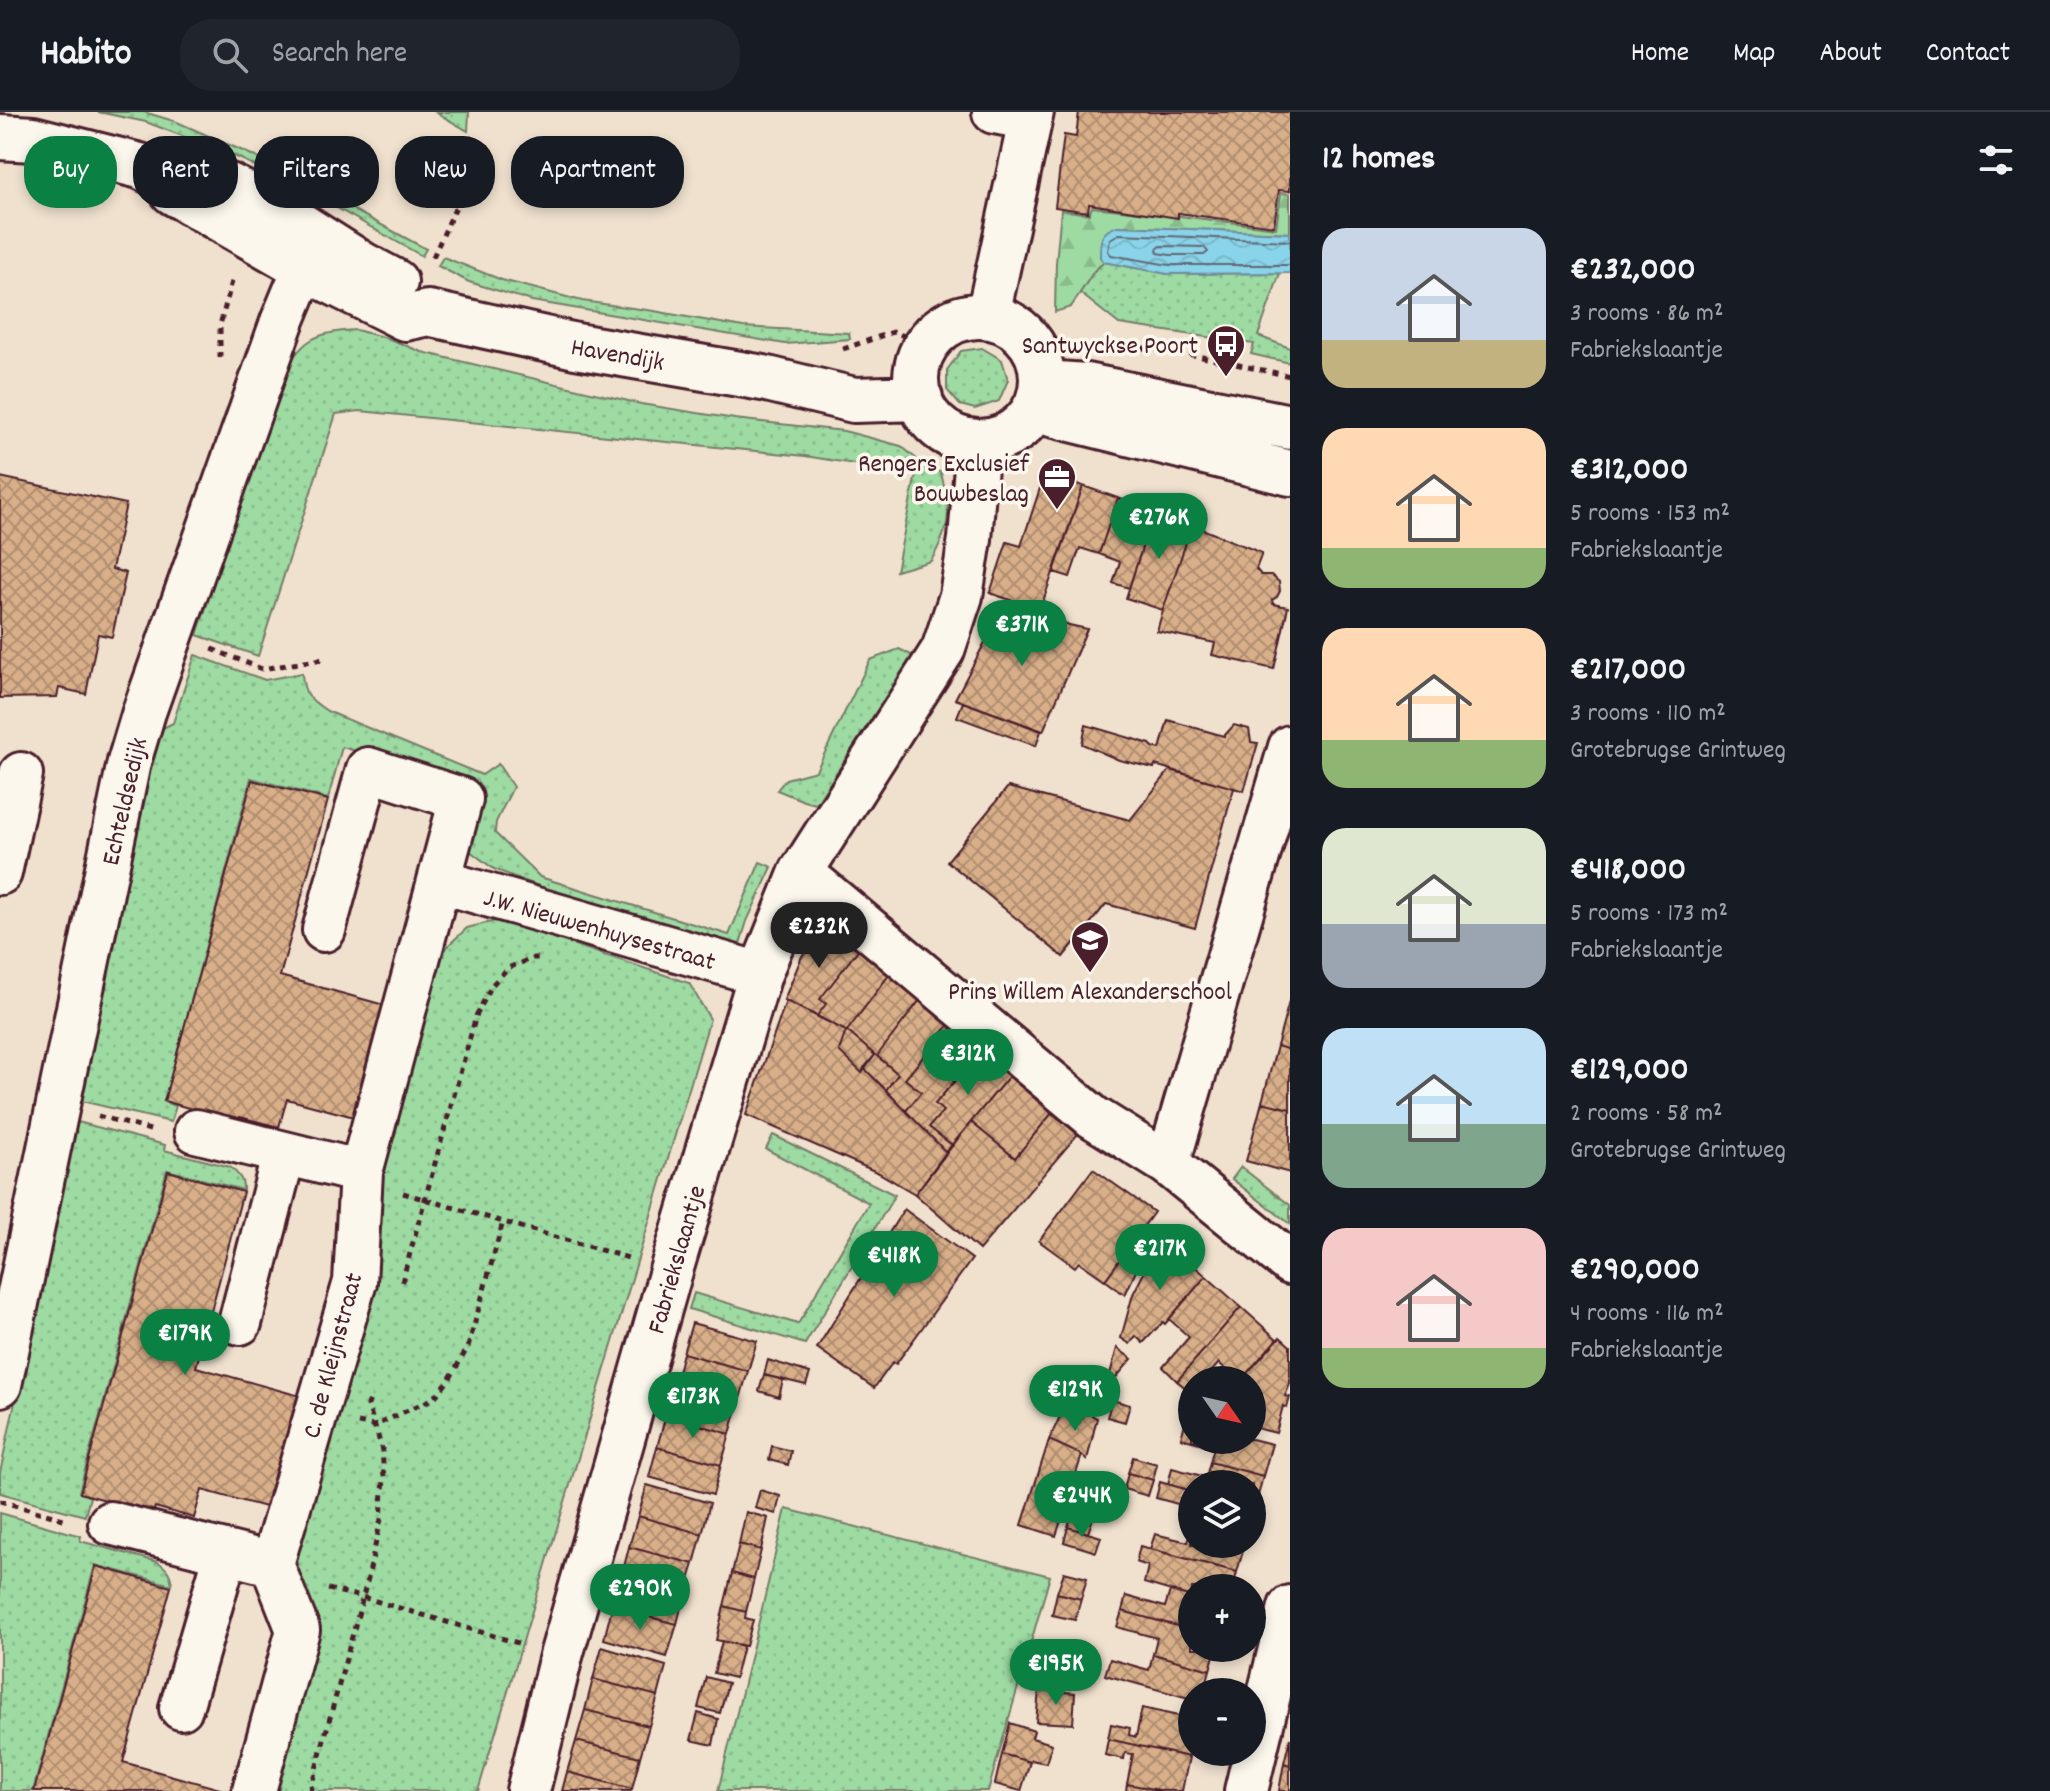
<!DOCTYPE html>
<meta charset="utf-8">
<style>
body{margin:0;font-family:Dekko,sans-serif;background:#20242c;color:#f1f3f6;height:100vh;display:flex;flex-direction:column;font-size:30px;white-space:nowrap}
*{box-sizing:border-box;margin:0}
p{font-size:26px;color:#9ea1a6}
.icon{flex:none;width:44px;height:44px;fill:none;stroke:currentColor;stroke-width:2;stroke-linecap:round;stroke-linejoin:round}
.map{position:relative;flex:1;overflow:hidden}
.sheet{display:flex;flex-direction:column;background:#171b24;width:760px}
.sheet>*{flex:none}
.banner{position:absolute;left:24px;top:24px;width:760px;height:72px;display:flex;gap:16px}
.needle{width:52px;rotate:124deg}
.controls{position:absolute;left:1178px;top:1254px;display:grid;gap:16px}
.controls a{display:grid;place-items:center;width:88px;height:88px;border-radius:50%;background:#171b24;box-shadow:0 4px 12px #0003;font-size:40px}
.price{position:absolute;translate:-50% -68px;padding:0 18px;border-radius:28px;background:#0b8043;color:#fff;font-size:26px;line-height:52px;filter:drop-shadow(0 2px 4px #0008)}
.price::after{content:'';position:absolute;left:50%;top:48px;width:24px;height:18px;margin-left:-12px;background:inherit;clip-path:polygon(0 0,100% 0,50% 100%)}
.price.on{background:#222;color:#fff}
ul{padding:0;list-style:none}
li{display:flex;align-items:center;gap:24px;height:200px;padding:0 32px}
li span{display:grid;place-items:center;flex:none;width:224px;height:160px;border-radius:24px;color:#555}
li>.icon{margin-inline-start:auto}
span .icon{width:96px;height:96px;fill:#fffc;stroke-width:1}
li b{font-size:34px}
h2{display:flex;justify-content:space-between;align-items:center;height:96px;padding:0 32px;font-size:34px}
.chip{padding:0 28px;border-radius:32px;background:#171b24;box-shadow:0 4px 12px #0003;font-size:28px;line-height:72px}
.chip.on{background:#0b8043;color:#fff}
header{display:flex;align-items:center;gap:48px;box-sizing:border-box;height:112px;padding:0 40px;background:#171b24;border-bottom:2px solid #363941}
header strong{font-size:38px}
nav{display:flex;gap:44px;margin-inline-start:auto;font-size:28px}
.search{width:560px;height:72px;background:#20242c;display:flex;align-items:center;gap:20px;box-sizing:border-box;padding:0 28px;border-radius:32px;color:#9ea1a6;font-size:30px}
main{display:flex;flex:1;min-height:0}
.map>svg:first-child{display:block}
.grass{fill:url(#grass-dots);stroke:#747d67;stroke-width:2}
.forest{fill:url(#forest-firs);stroke:#747d67;stroke-width:2}
.water{fill:url(#water-waves);stroke:#708c9d;stroke-width:2}
.lines{fill:none;stroke-linecap:round;stroke-linejoin:round}
.shore{stroke:#636777;stroke-width:2}
.building{fill:url(#building-cross-hatch);stroke:#4a1f2b;stroke-width:2}
.minor-casing{stroke:#4a1f2b;stroke-width:48}
.secondary-casing{stroke:#4a1f2b;stroke-width:50}
.path{stroke:#4a1f2b;stroke-width:5;stroke-dasharray:6 6;stroke-linecap:butt}
.minor{stroke:#fbf7ec;stroke-width:42}
.secondary{stroke:#fbf7ec;stroke-width:44}
.labels{text-anchor:middle;stroke-width:7;stroke-linejoin:round;paint-order:stroke}
.poi-label{font-size:26px;fill:#4a1f2b;stroke:#fbf7ec;text-anchor:end}
.street-label{font-size:26px;fill:#4a1f2b;stroke:#fbf7ec}
</style>
<header>
<strong>Habito</strong>
<div class="search"><svg class="icon" aria-label="search" viewBox="0 0 24 24"><circle cx="10" cy="10" r="6"/><path d="M15 15l6 6"/></svg>Search here</div>
<nav><a>Home</a><a>Map</a><a>About</a><a>Contact</a></nav>
</header>
<main>
<div class="map">
<svg width="1290" height="1679" viewBox="0 0 1290 1679">
<defs>
<pattern id="grass-dots" width="8" height="8" patternUnits="userSpaceOnUse" patternTransform="scale(2)"><rect width="8" height="8" fill="#9ddba3"/><path d="M2 2h.1M6 6h.1" fill="none" stroke="#89bc8c" stroke-width="1.8" stroke-linecap="round"/></pattern>
<pattern id="forest-firs" width="22" height="20" patternUnits="userSpaceOnUse" patternTransform="scale(2)"><rect width="22" height="20" fill="#9ddba3"/><path d="M5 1l3.5 6h-7zM16 11l3.5 6h-7z" fill="#89bc8c"/></pattern>
<pattern id="water-waves" width="16" height="10" patternUnits="userSpaceOnUse" patternTransform="scale(2)"><rect width="16" height="10" fill="#89d4e9"/><path d="M0 5q4-4 8 0t8 0" fill="none" stroke="#78b6c8"/></pattern>
<pattern id="building-cross-hatch" width="8" height="8" patternUnits="userSpaceOnUse" patternTransform="scale(2)"><rect width="8" height="8" fill="#d8af89"/><path d="M0 0l8 8M0 8l8-8" fill="none" stroke="#b18e70"/></pattern>
</defs>
<rect width="100%" height="100%" fill="#f0e1ce"/>
<filter id="ink" filterUnits="userSpaceOnUse"><feTurbulence type="fractalNoise" baseFrequency=".0125" numOctaves="2"/><feDisplacementMap in="SourceGraphic" scale="16" xChannelSelector="R" yChannelSelector="G"/><feConvolveMatrix kernelMatrix="1 2 1 2 8 2 1 2 1" color-interpolation-filters="sRGB"/></filter>
<g filter="url(#ink)">
<!-- grass -->
<path class="grass" d="M98,0H144L177,10L252,43L426,137L422,144L319,86L239,46L146,10Z
M435,0H469L468,19Z
M443,145L502,168L582,189L654,199L743,215L849,221L850,227L785,232L532,189L469,170L438,154Z
M1104,150L1168,162L1280,161L1258,224L1290,236V251L1251,242L1254,232L1119,212L1080,181L1094,159Z
M356,218L387,226L422,240L641,292L735,307L844,319L901,334L919,349L920,348L941,361C951,402 952,411 931,449L896,459L916,362L805,344L360,299L336,302L258,544L197,523L281,266C301,228 314,220 356,218Z
M982,236L1002,248L1008,268L999,289L975,297L960,293L947,278V258L961,239Z
M899,537L913,544L816,692L804,689L777,678L786,667L816,659L870,548Z
M195,543L265,568L302,561C303,582 309,587 327,599L482,663L498,652L513,675L496,710L495,721L540,765L729,823L760,750L772,755L747,809L740,832L725,833L644,815L494,757L470,739L480,675L342,635L328,687L251,666L164,990L176,994L171,1010L77,988L130,735L159,618L173,611Z
M499,808L689,871L710,907L478,1679H273L293,1456L382,1110L383,1048L438,843L467,816Z
M74,1009L165,1033L164,1038L230,1055C237,1061 244,1067 243,1078L167,1058L79,1380L90,1385L85,1404L0,1381V1361Z
M773,1023L895,1083L805,1232L689,1197L694,1181L798,1212L869,1091L766,1037Z
M1241,1055L1290,1093V1112L1232,1067Z
M786,1397L1050,1464L988,1679H718Z
M0,1401L81,1424L80,1429L158,1450C167,1456 171,1462 172,1473L95,1453L33,1679H0Z"/>
<!-- forest -->
<path class="forest" d="M1281,81L1290,82V121L1117,114L1100,145L1104,150L1094,159L1071,195L1055,200L1056,151L1061,98L1089,102L1092,95L1180,104L1276,116Z"/>
<!-- water -->
<path class="water" d="M1117,114L1290,121V161L1168,162L1104,150L1100,145C1100,128 1100,120 1117,114Z"/>
<g class="lines">
<!-- shore -->
<path class="shore" d="M1290,129L1119,122L1110,127L1108,139L1111,143L1169,153H1290
M1161,134L1204,135L1208,140L1204,143H1170L1158,141L1157,137Z"/>
</g>
<!-- building -->
<path class="building" d="M1079,0H1290V79L1279,78L1274,114L1178,101V106L1089,92L1088,100L1055,95L1064,23L1076,25Z
M1045,361L1083,374L1040,498L990,481L1007,430L1021,434Z
M0,365L126,392L112,457L126,461L112,525L98,522L86,582L59,576L57,585L0,586Z
M1083,374L1118,386L1099,442L1080,436L1070,465L1054,460Z
M1118,386L1154,399L1129,476L1113,471L1120,450L1099,442Z
M1154,399L1192,413L1163,498L1126,486Z
M1192,413L1262,441L1256,457L1261,463H1271L1279,470L1280,479L1277,485L1272,488L1273,492L1288,495L1274,557L1212,543L1215,531L1157,519L1163,498Z
M1002,498L1087,517L1043,619L955,587Z
M963,590L1041,619L1036,634L957,605Z
M1168,608L1224,624L1234,613L1249,617L1251,630L1258,631L1244,679L1155,653L1154,656L1119,648L1082,632L1086,613L1150,632L1153,635L1160,637Z
M1170,658L1234,676L1195,816L1106,792L1063,845L947,749L1008,675L1130,708Z
M252,668L328,688L280,864L384,893L354,1005L287,987L279,1015L240,1005L238,1010L164,989Z
M827,813L858,838L820,887L826,892L817,904L784,888L802,844Z
M858,838L889,863L847,919L875,943L862,961L839,939L846,919L817,904L826,892L820,887Z
M889,863L920,888L877,944L898,962L886,978L864,956L875,943L847,919Z
M1290,886V938L1277,934Z
M920,888L949,913L905,967L921,980L906,999L886,978L898,962L877,944Z
M786,889L846,919L839,939L862,961L864,956L946,1040L915,1082L879,1061L746,1003Z
M949,913L980,939L935,992L943,999L929,1015L952,1033L946,1040L906,999L921,980L905,967Z
M1277,934L1290,938V997L1262,990Z
M980,939L1009,964L952,1033L929,1015L943,999L935,992Z
M1009,964L1052,1001L1015,1046L971,1010Z
M1262,990L1290,997V1061L1246,1049Z
M1052,1001L1078,1022L979,1138L915,1082L971,1010L1015,1046Z
M1093,1057L1154,1100L1105,1168L1079,1150L1075,1155L1039,1129Z
M168,1059L243,1080L196,1255L300,1284L269,1396L202,1378L194,1406L155,1395L153,1401L80,1381Z
M904,1097L972,1147L896,1252L893,1250L874,1276L817,1236Z
M1143,1116L1152,1124L1125,1183L1105,1168Z
M1162,1126L1206,1164L1165,1212L1163,1210L1143,1231L1136,1224L1130,1232L1121,1226L1133,1182Z
M1206,1164L1241,1195L1177,1269L1163,1255L1189,1225L1169,1207Z
M1241,1195L1277,1227L1241,1268H1237L1219,1251L1204,1268H1192V1281L1177,1269Z
M692,1211L757,1229L748,1259L683,1241Z
M1280,1225L1290,1234V1272L1285,1284L1290,1285L1287,1296L1283,1294L1276,1321L1252,1315V1268H1241Z
M1117,1236L1132,1247L1114,1268L1109,1266Z
M683,1241L748,1259L739,1290L675,1271Z
M768,1248L810,1261L806,1273L764,1263Z
M764,1263L783,1268L779,1285L759,1279Z
M675,1271L739,1290L730,1322L666,1303Z
M1112,1288L1130,1293L1125,1310L1107,1305Z
M1062,1300L1079,1311L1086,1300L1097,1306L1087,1348L1082,1343L1049,1328Z
M666,1303L730,1322L721,1353L657,1335Z
M1186,1308L1192,1310V1328L1252,1327L1272,1332L1263,1364L1210,1350L1214,1335L1181,1326Z
M1049,1328L1082,1343L1056,1424L1022,1413Z
M772,1334L791,1339L788,1353L769,1348Z
M657,1335L721,1353L713,1383L649,1365Z
M1133,1345L1157,1352L1153,1368L1128,1361Z
M1210,1350L1263,1364L1255,1396L1252,1395V1372H1192V1379L1168,1372L1172,1356L1206,1365Z
M1128,1361L1153,1368L1148,1384L1124,1377Z
M1160,1370L1192,1379V1396L1156,1386Z
M647,1373L710,1391L702,1422L638,1404Z
M760,1378L780,1384L776,1402L755,1396Z
M1075,1391L1096,1397L1088,1421L1068,1415Z
M746,1400L768,1406L761,1438L739,1432Z
M638,1404L702,1422L694,1452L629,1435Z
M1068,1415L1101,1425L1096,1440L1064,1430Z
M1192,1415V1432H1245L1237,1460L1150,1437L1155,1422L1188,1430Z
M739,1432L761,1438L754,1467L732,1461Z
M1140,1434L1237,1460L1233,1476H1192V1485L1144,1471L1148,1454L1136,1450Z
M629,1435L694,1452L684,1483L621,1467Z
M96,1454L171,1475L123,1650L227,1679H34Z
M1064,1460L1087,1466L1081,1487L1057,1481Z
M732,1461L754,1467L746,1500L724,1494Z
M621,1467L684,1483L677,1512L612,1496Z
M1170,1479L1192,1485V1518L1122,1499L1126,1484L1165,1495Z
M1057,1481L1081,1487L1075,1508L1052,1503Z
M724,1494L746,1500L745,1506L753,1508L746,1534L716,1528Z
M612,1496L677,1512L667,1545L604,1527Z
M1122,1499L1192,1518V1536H1216L1210,1558L1153,1542L1157,1526L1117,1515Z
M722,1529L743,1534L735,1566L714,1561Z
M602,1535L666,1554L658,1584L593,1567Z
M1153,1542L1210,1558L1204,1580H1192V1587L1105,1563L1110,1547L1149,1558Z
M706,1565L728,1571L720,1601L698,1596Z
M593,1567L658,1584L649,1614L585,1598Z
M1039,1578L1075,1581L1073,1612L1036,1610Z
M1142,1596L1192,1607V1631L1189,1645L1108,1627L1111,1612L1130,1616L1129,1623L1136,1625Z
M585,1598L649,1614L640,1645L576,1629Z
M698,1601L718,1607L713,1633L691,1628Z
M1010,1611L1034,1619L1032,1626L1052,1632L1046,1651L1031,1648L1030,1650L1002,1642Z
M1290,1626V1653L1284,1651Z
M1108,1627L1189,1645L1182,1679H1165L1127,1672L1133,1642L1125,1641L1124,1647L1105,1643Z
M576,1629L640,1645L632,1677L567,1660Z
M1002,1642L1030,1650L1021,1679L995,1672Z
M1284,1651L1290,1653V1679H1279Z
M567,1660L632,1677L631,1679H562Z
M1127,1672L1165,1679H1126Z"/>
<g class="lines">
<!-- minor casing -->
<g class="minor-casing">
<path id="minor" d="M994,0L1030,7
M988,203L1032,0
M1290,635L1168,1052L1290,1151
M801,760L1093,1005L1168,1052
M0,761L21,662
M439,769L760,862
M324,818L368,657L461,687L361,1060
M196,1019L361,1060L355,1170L272,1452
M240,1211L284,1041
M0,1273L129,650L144,600L282,210L296,176L323,128
M110,1411L272,1452L298,1518L254,1679
M181,1596L226,1441
M528,1679L561,1544L671,1159L760,862L801,760L943,538L961,484L970,427L978,331
M1246,1679L1290,1495"/>
</g>
<!-- secondary casing -->
<g class="secondary-casing">
<path id="secondary" d="M0,25L33,27L140,54L163,65L173,80L307,157L405,206L428,201L576,234L763,266L854,288L920,286
M163,65L185,58L229,74L275,97L363,153L395,170
M916 267a63 63 0 1 1 126 0a63 63 0 1 1-126 0Z
M1043,271L1086,274L1290,315
M1035,298L1290,361"/>
</g>
<!-- path -->
<path class="path" d="M433,145L459,88
M1142,236L1165,237L1290,264
M843,237L893,220L925,231
M220,246V213L233,166
M212,537L262,557L323,547
M98,1004L154,1019
M403,1081L632,1147
M402,1170L476,904L492,873L508,856L533,846H538
M358,1311L374,1314L434,1286L449,1268L468,1235L503,1110
M0,1389L67,1408
M328,1477L362,1485L518,1531
M310,1679L368,1466L381,1407L384,1366L382,1337L368,1293L370,1287"/>
<!-- minor -->
<use href="#minor" class="minor"/>
<!-- secondary -->
<use href="#secondary" class="secondary"/>
</g>
</g>
<!-- icons -->
<defs>
<g id="bus-pin" transform="scale(2)"><path d="M0 17L-7.5 6A9.5 9.5 0 1 1 7.5 6Z" fill="#4a1f2b" stroke="#fbf7ec"/><path d="M-5-6H5V4H4V6H2V4H-2V6H-4V4H-5ZM-3.5-4V0h7V-4ZM-3.5 1.2v1.5H-2V1.2ZM2 1.2v1.5H3.5V1.2Z" fill="#fff"/></g>
<g id="office-pin" transform="scale(2)"><path d="M0 17L-7.5 6A9.5 9.5 0 1 1 7.5 6Z" fill="#4a1f2b" stroke="#fbf7ec"/><path d="M-6-3h4V-5.5h4V-3h4V5H-6ZM-1-4.5V-3h2v-1.5ZM-6 0V1H6V0Z" fill="#fff"/></g>
<g id="school-pin" transform="scale(2)"><path d="M0 17L-7.5 6A9.5 9.5 0 1 1 7.5 6Z" fill="#4a1f2b" stroke="#fbf7ec"/><path d="M0-5L7-2L0 1L-7-2ZM-4 1L0 2.5L4 1V4Q0 6-4 4Z" fill="#fff"/></g>
</defs>
<g fill-rule="evenodd">
<use href="#bus-pin" x="1226" y="232"/>
<use href="#office-pin" x="1057" y="365"/>
<use href="#school-pin" x="1090" y="828"/>
</g>
<g class="labels">
<!-- poi labels -->
<g class="poi-label">
<text x="1198" y="241">Santwyckse Poort</text>
<text x="1029" y="359">Rengers Exclusief<tspan x="1029" dy="30">Bouwbeslag</tspan></text>
<text x="1090" y="887" text-anchor="middle">Prins Willem Alexanderschool</text>
</g>
<!-- street labels -->
<g class="street-label">
<text transform="translate(618 241) rotate(10)" y="9">Havendijk</text>
<text transform="translate(123 689) rotate(-77)" y="9">Echteldsedijk</text>
<text transform="translate(600 816) rotate(16)" y="9">J.W. Nieuwenhuysestraat</text>
<text transform="translate(675 1147) rotate(-74)" y="9">Fabriekslaantje</text>
<text transform="translate(331 1243) rotate(-75)" y="9">C. de Kleijnstraat</text>
</g>
</g>
</svg>
<div class="controls">
<a><svg class="needle" viewBox="-14 -14 28 28"><path d="M0-13l5 13h-10z" fill="#e53935"/><path d="M0 13l5-13h-10z" fill="#9ea1a6"/></svg></a>
<a><svg class="icon" aria-label="layers" viewBox="0 0 24 24"><path d="M12 4l9 5-9 5-9-5zM3 14l9 5 9-5"/></svg></a>
<a>+</a>
<a>−</a>
</div>
<b class="price" style="left:1159px;top:449px">€276K</b>
<b class="price" style="left:1022px;top:556px">€371K</b>
<b class="price on" style="left:819px;top:858px">€232K</b>
<b class="price" style="left:968px;top:985px">€312K</b>
<b class="price" style="left:1160px;top:1180px">€217K</b>
<b class="price" style="left:894px;top:1187px">€418K</b>
<b class="price" style="left:185px;top:1265px">€179K</b>
<b class="price" style="left:1075px;top:1321px">€129K</b>
<b class="price" style="left:693px;top:1328px">€173K</b>
<b class="price" style="left:1082px;top:1427px">€244K</b>
<b class="price" style="left:640px;top:1520px">€290K</b>
<b class="price" style="left:1056px;top:1595px">€195K</b>
<div class="banner">
<a class="chip on">Buy</a>
<a class="chip">Rent</a>
<a class="chip">Filters</a>
<a class="chip">New</a>
<a class="chip">Apartment</a>
</div>
</div>
<section class="sheet">
<h2>12 homes<svg class="icon" aria-label="filters" viewBox="0 0 24 24"><path d="M4 7h16M4 17h16"/><circle cx="9" cy="7" r="2"/><circle cx="15" cy="17" r="2"/></svg></h2>
<ul>
<li><span style="background:linear-gradient(#c9d6e8 70%,#c2b280 0)"><svg class="icon" aria-label="home" viewBox="0 0 24 24"><path d="M3 11l9-7 9 7M6 9v11h12V9"/></svg></span><div><b>€232,000</b><p>3 rooms · 86 m²</p><p>Fabriekslaantje</p></div></li>
<li><span style="background:linear-gradient(#ffd9b3 75%,#8fb573 0)"><svg class="icon" aria-label="home" viewBox="0 0 24 24"><path d="M3 11l9-7 9 7M6 9v11h12V9"/></svg></span><div><b>€312,000</b><p>5 rooms · 153 m²</p><p>Fabriekslaantje</p></div></li>
<li><span style="background:linear-gradient(#ffd9b3 70%,#8fb573 0)"><svg class="icon" aria-label="home" viewBox="0 0 24 24"><path d="M3 11l9-7 9 7M6 9v11h12V9"/></svg></span><div><b>€217,000</b><p>3 rooms · 110 m²</p><p>Grotebrugse Grintweg</p></div></li>
<li><span style="background:linear-gradient(#dfe7d0 60%,#9aa5b1 0)"><svg class="icon" aria-label="home" viewBox="0 0 24 24"><path d="M3 11l9-7 9 7M6 9v11h12V9"/></svg></span><div><b>€418,000</b><p>5 rooms · 173 m²</p><p>Fabriekslaantje</p></div></li>
<li><span style="background:linear-gradient(#bfe0f5 60%,#7fa58c 0)"><svg class="icon" aria-label="home" viewBox="0 0 24 24"><path d="M3 11l9-7 9 7M6 9v11h12V9"/></svg></span><div><b>€129,000</b><p>2 rooms · 58 m²</p><p>Grotebrugse Grintweg</p></div></li>
<li><span style="background:linear-gradient(#f6c9c9 75%,#8fb573 0)"><svg class="icon" aria-label="home" viewBox="0 0 24 24"><path d="M3 11l9-7 9 7M6 9v11h12V9"/></svg></span><div><b>€290,000</b><p>4 rooms · 116 m²</p><p>Fabriekslaantje</p></div></li>
</ul>
</section>
</main>
